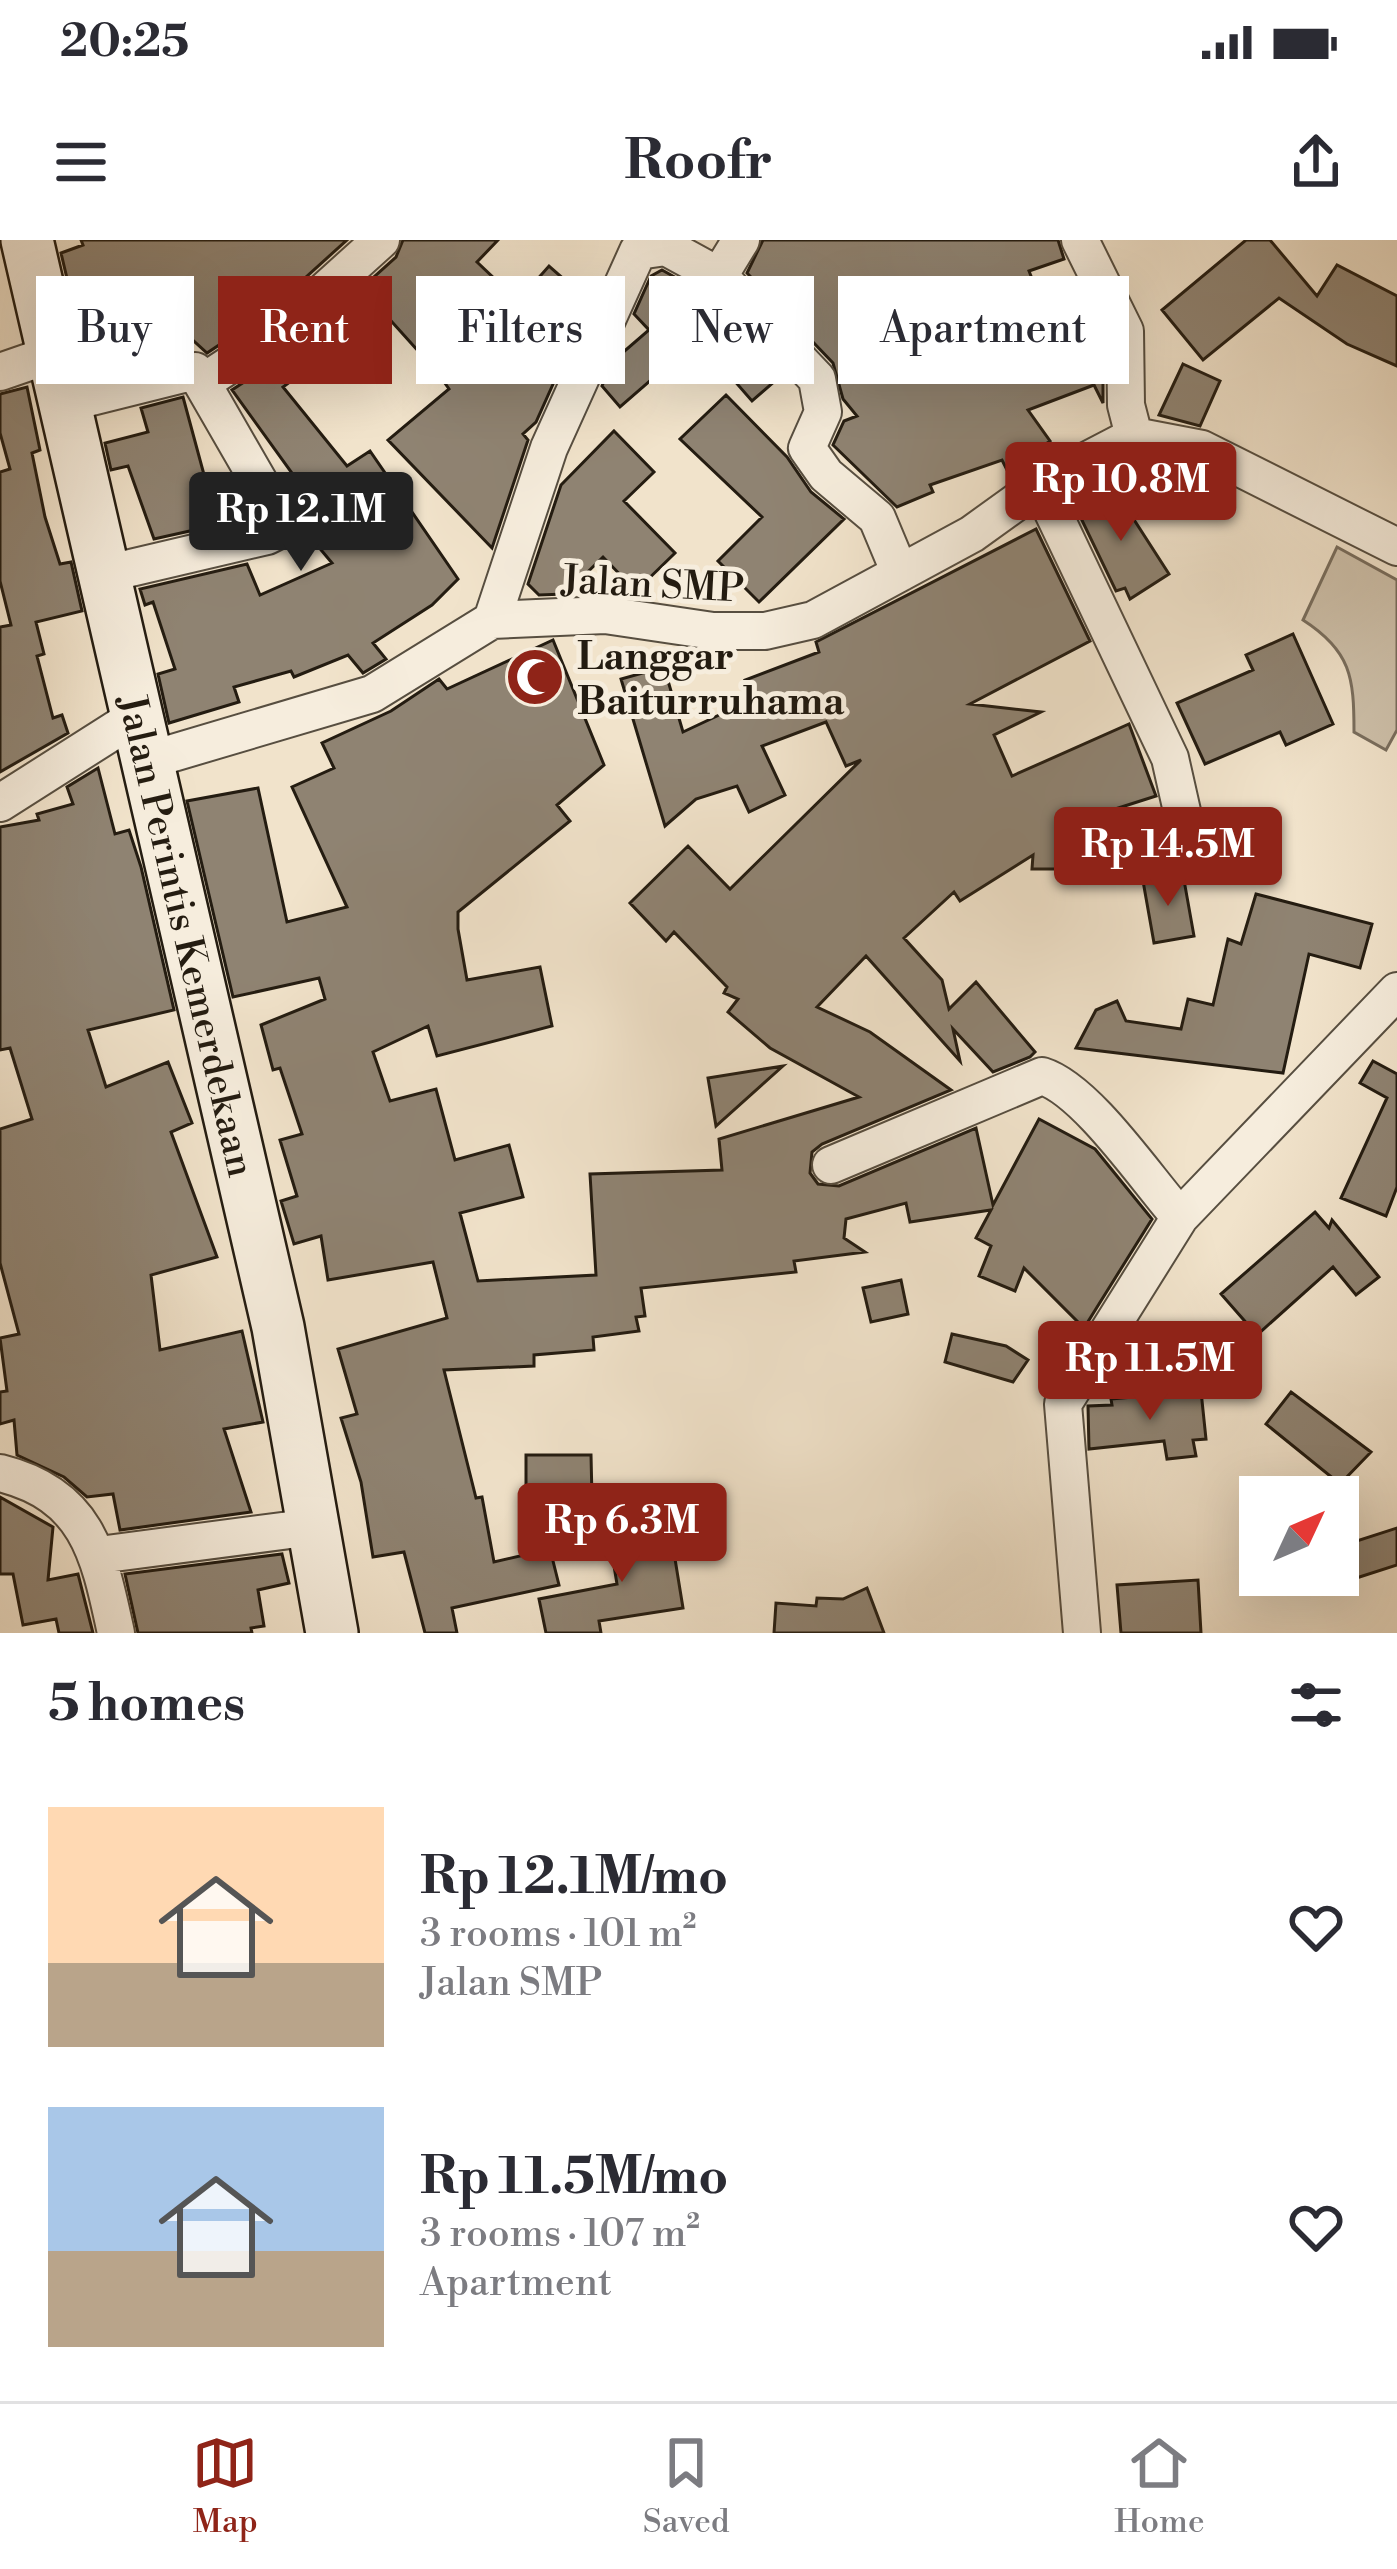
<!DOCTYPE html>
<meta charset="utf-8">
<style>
body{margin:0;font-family:"Libre Bodoni",serif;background:#f7f7f7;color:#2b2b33;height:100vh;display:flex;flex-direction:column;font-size:45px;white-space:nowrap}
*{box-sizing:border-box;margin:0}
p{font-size:39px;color:#7c7c81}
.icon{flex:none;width:66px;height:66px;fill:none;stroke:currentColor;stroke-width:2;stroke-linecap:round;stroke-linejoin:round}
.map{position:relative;height:1393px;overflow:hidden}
.side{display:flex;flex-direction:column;background:#fff;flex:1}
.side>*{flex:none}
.hud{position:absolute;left:36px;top:36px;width:1326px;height:108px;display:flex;gap:24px}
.needle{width:78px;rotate:46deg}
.tools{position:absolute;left:1239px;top:1236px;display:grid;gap:24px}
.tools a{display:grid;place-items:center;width:120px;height:120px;border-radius:0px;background:#fff;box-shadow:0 12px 48px #0002;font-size:60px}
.price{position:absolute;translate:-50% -102px;padding:0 27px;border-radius:12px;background:#8f2418;color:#fff;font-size:39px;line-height:78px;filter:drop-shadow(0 3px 6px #0008)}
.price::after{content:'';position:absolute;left:50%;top:72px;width:36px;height:27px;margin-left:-18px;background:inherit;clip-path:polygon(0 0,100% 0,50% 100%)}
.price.selected{background:#222;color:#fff}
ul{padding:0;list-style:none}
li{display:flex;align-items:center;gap:36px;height:300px;padding:0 48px}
li span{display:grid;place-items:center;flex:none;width:336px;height:240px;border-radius:0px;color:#555}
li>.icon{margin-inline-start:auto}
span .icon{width:144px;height:144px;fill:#fffc;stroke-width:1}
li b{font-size:51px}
h2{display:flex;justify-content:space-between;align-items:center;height:144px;padding:0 48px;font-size:51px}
.tag{padding:0 42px;border-radius:0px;background:#fff;box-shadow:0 12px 48px #0002;font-size:42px;line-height:108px}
.tag.selected{background:#8f2418;color:#fff}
.status{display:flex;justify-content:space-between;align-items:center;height:84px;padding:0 60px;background:#fff;direction:ltr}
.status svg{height:33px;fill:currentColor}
header{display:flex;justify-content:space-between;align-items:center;height:156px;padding:0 48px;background:#fff;font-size:54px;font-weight:700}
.tab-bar{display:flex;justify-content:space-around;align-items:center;height:168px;border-top:3px solid #e1e1e2;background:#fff;font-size:33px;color:#7c7c81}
.tab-bar a{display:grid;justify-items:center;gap:6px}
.tab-bar .selected{color:#8f2418}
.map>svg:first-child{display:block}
.green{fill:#cec1ab;stroke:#796e5e;stroke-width:3}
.building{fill:#8f8372;stroke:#241c11;stroke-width:3}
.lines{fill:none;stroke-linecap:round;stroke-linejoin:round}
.street-casing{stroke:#574e40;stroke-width:40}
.secondary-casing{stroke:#241c11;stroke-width:56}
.street{stroke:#f6eddd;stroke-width:36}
.secondary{stroke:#f6eddd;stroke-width:51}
.labels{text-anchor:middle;stroke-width:10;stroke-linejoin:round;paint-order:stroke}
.street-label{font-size:39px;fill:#241c11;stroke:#f6eddd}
.poi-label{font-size:39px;font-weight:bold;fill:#241c11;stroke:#f6eddd;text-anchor:start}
</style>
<div class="status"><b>20:25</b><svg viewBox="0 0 49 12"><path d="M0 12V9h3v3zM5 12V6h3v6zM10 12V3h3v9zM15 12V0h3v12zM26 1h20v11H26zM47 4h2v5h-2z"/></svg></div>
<header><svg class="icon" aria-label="menu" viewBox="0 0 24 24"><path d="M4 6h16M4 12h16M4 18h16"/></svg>Roofr<svg class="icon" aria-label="share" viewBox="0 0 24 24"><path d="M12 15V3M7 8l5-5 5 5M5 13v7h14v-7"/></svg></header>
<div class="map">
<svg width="1397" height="1393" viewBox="0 0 1397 1393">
<rect width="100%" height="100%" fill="#f1e3cb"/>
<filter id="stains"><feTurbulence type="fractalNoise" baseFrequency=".00167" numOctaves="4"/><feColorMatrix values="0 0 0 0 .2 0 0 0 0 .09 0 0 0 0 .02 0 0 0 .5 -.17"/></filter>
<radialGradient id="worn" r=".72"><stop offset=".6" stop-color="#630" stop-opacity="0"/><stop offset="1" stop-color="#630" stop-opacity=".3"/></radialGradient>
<!-- green -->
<path class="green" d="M1337,307L1397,340V490L1386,510L1354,492C1354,437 1351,411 1303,380Z"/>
<!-- building -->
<path class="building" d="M81,0H347L264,75L207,113L161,71L162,77L105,97L88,45L70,51L61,13L83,5Z
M403,0H498L477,22L518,61L549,26L590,62L558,106L567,113L536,182L523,194L528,200L492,308L388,200L449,149L437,132L384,73L344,106L324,82L396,17Z
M763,0H1058L1064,19L1029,31L1055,97L1096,84L1103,96V163L1094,145L1028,170L1050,201L1008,232L1002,220L930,245L933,252L897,267L833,205L844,181L857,176L843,159L833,123L747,33Z
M1246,0H1270L1317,56L1337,25L1397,56V126L1347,104L1279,58L1203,120L1162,70Z
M662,30L705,54L782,135L752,161L698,99L620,167L602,146L613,121L649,90L634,74L651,36Z
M121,110L124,125L89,134L85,117Z
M279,119L294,139L283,147L347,226L370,211L458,339L432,365L373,403L386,419L363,433L348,415L294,437L291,431L234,447L239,462L169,483L158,434L175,429L153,362L145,365L140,349L247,324L260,355L332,323L306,292L310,286L292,255L302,247L232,150Z
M1183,124L1220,141L1200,186L1159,175Z
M27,147L40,210L32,213L45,277L60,324L71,322L82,371L36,382L44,414L37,416L53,478L62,475L68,493L0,532V387L11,385L0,341V232L10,229L0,193V154Z
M726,155L787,217L811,252L844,279L759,362L718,321L762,277L680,199Z
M183,157L213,268L226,265L230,282L154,299L128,226L111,230L105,203L148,192L141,168Z
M614,191L654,232L624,261L675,313L636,351L603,317L565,354L539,355L528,344L561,245Z
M1111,244L1169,334L1130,359L1125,348L1116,351L1077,270Z
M1036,289L1090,401L970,464L1041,472L994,495L1012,536L1129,484L1156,556L1087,578L1085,589L1067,586V629H1032L1033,615L960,661L954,652L904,698L942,740L949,769L976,742L1035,812L1030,817L993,832L953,789L960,821L866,716L817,767L870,792L951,850L822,904L812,912L810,933L818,944L839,946L976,888L993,965L1039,879L1095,909L1152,979L1084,1088L1024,1028L1015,1051L979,1036L991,1006L976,998L991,970L910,982L906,963L846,979L844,998L865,1012L794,1021L796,1032L641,1048L645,1076L636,1077L639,1091L593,1097L594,1110L534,1115V1126L444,1130L476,1258L482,1257L494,1322L550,1309L559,1345L452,1368L457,1393H425L404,1312L373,1317L361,1242L341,1178L357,1174L338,1109L447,1078L433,1022L328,1040L321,996L294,1004L281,961L297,956L280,900L302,894L280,828L273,830L261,785L325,759L319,738L233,757L187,561L258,548L287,682L347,667L292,547L334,528L322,503L391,471L439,439L447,449L553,400L604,525L557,565L570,581L458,672V689L467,740L540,727L552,786L437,816L428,786L373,812L390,861L436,849L455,920L509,905L523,957L460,973L478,1041L596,1035L590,934L722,930L719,899L859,857L770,808L728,772L738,759L724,753L727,747L674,692L666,701L630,663L688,606L730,649L861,520L846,526L826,482L762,506L785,555L749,572L737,546L696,559L665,586L621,439L664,427L683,492L753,459L745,440L819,412L816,402Z
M1293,394L1333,484L1286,505L1280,492L1205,524L1177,463L1253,430L1246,415Z
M98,528L115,594L129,590L141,627L174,770L88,790L106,847L168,822L192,883L171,892L217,1017L151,1035L160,1110L242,1091L263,1182L224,1189L251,1272L120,1290L113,1254L87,1257L64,1237L17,1215L14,1180L0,1184V1152L7,1151L0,1098L19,1094L0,1023V889L32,879L10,808L0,810V587L39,580L37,574L73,564L67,547Z
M1177,635L1184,640L1194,696L1154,703L1143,641Z
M1256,654L1372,684L1360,728L1309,714L1283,833L1076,808L1096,770L1117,761L1126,781L1181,789L1188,759L1213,765L1228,699L1241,704Z
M1373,821L1397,834V947L1386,976L1341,958L1387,858L1360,843Z
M783,826L716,886L708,838Z
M1315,972L1329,988L1332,980L1379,1037L1356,1055L1333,1027L1257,1095L1221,1054Z
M901,1040L908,1074L871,1082L863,1048Z
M952,1094L1006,1106L1028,1120L1013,1142L945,1122Z
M1201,1151L1206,1199L1193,1200L1196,1216L1167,1219L1164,1201L1089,1209L1088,1166L1112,1165L1111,1159Z
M1291,1152L1371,1212L1340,1244L1266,1184Z
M526,1215H591L592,1258H526Z
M0,1257L53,1287L48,1340L78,1334L93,1393H59L56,1379L23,1385L13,1334H0Z
M669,1282L683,1368L599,1381L601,1393H546L539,1359L617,1344L609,1296Z
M1397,1288V1325L1347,1341L1338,1307Z
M282,1314L289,1343L258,1350L264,1386L251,1388L252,1393H138L125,1334Z
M1198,1340L1201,1393H1121L1117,1345Z
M867,1348L884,1393H774L776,1363L816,1366L817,1358L843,1359Z"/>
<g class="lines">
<!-- street casing -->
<g class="street-casing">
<path id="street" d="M1080,0L1125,91L1126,165L1134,196
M638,11L666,7L719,36L741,0
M719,36L817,139L823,172L807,208L826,235L877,278L900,333
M0,132L55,113
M67,163L195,131L202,143L278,93L381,0
M1040,245L1170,518L1193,620
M105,334L267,296L285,287L202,143
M492,380L549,208L638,11
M146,521L372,454L492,380L605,375L713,391H765L813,380L972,294L1040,245L1134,196L1202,209L1397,307
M0,563L137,476
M831,925L1042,836C1087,850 1147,940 1180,977
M0,1233C88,1255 99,1314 116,1393
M99,1315L313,1287
M1082,1393L1063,1164L1180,977L1397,751"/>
</g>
<!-- secondary casing -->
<g class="secondary-casing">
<g id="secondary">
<path id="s1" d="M27,0L278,1087L332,1393"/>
</g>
</g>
<!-- street -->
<use href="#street" class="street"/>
<!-- secondary -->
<use href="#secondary" class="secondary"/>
</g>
<!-- icons -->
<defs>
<g id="mosque-disc" transform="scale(3)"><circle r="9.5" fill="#8f2418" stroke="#f6eddd"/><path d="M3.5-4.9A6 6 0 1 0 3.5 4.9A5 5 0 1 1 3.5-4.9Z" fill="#fff"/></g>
</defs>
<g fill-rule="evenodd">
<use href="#mosque-disc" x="535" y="437"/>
</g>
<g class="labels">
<!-- street labels -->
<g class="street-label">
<text transform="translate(653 343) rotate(3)" y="14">Jalan SMP</text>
<text dy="14" stroke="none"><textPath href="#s1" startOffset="714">Jalan Perintis Kemerdekaan</textPath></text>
</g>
<!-- poi labels -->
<g class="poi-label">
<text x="577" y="429">Langgar<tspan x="577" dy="45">Baiturruhama</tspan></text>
</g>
</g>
<rect width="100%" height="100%" filter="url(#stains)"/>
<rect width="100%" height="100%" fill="url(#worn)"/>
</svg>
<div class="tools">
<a><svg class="needle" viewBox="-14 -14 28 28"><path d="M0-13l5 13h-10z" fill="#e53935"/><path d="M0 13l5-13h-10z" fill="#7c7c81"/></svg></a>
</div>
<b class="price" style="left:1121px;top:304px">Rp 10.8M</b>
<b class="price selected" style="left:301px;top:334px">Rp 12.1M</b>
<b class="price" style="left:1168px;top:669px">Rp 14.5M</b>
<b class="price" style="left:1150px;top:1183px">Rp 11.5M</b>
<b class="price" style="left:622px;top:1345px">Rp 6.3M</b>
<div class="hud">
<a class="tag">Buy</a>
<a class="tag selected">Rent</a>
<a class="tag">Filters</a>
<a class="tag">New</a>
<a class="tag">Apartment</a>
</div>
</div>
<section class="side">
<h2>5 homes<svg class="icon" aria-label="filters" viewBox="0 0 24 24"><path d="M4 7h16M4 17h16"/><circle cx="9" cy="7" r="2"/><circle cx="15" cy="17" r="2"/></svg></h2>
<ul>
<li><span style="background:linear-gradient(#ffd9b3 65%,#b9a48a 0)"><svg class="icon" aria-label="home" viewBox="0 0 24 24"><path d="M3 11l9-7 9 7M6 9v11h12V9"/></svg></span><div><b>Rp 12.1M/mo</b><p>3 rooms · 101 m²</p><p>Jalan SMP</p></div><svg class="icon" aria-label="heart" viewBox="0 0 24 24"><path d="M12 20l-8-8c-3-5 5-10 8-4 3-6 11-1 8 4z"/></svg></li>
<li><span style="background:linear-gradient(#a9c7e8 60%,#b9a48a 0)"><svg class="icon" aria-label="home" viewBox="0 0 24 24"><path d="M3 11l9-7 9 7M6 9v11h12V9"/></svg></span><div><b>Rp 11.5M/mo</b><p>3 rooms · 107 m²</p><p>Apartment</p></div><svg class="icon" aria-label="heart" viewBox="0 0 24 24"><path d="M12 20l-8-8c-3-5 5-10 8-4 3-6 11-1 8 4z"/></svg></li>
</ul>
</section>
<nav class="tab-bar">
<a class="selected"><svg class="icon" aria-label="map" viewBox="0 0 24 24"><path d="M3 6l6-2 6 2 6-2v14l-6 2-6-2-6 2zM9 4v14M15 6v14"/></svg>Map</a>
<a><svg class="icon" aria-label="saved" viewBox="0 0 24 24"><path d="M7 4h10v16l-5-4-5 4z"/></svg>Saved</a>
<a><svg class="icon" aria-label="home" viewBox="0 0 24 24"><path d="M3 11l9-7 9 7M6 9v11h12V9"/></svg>Home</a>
</nav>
